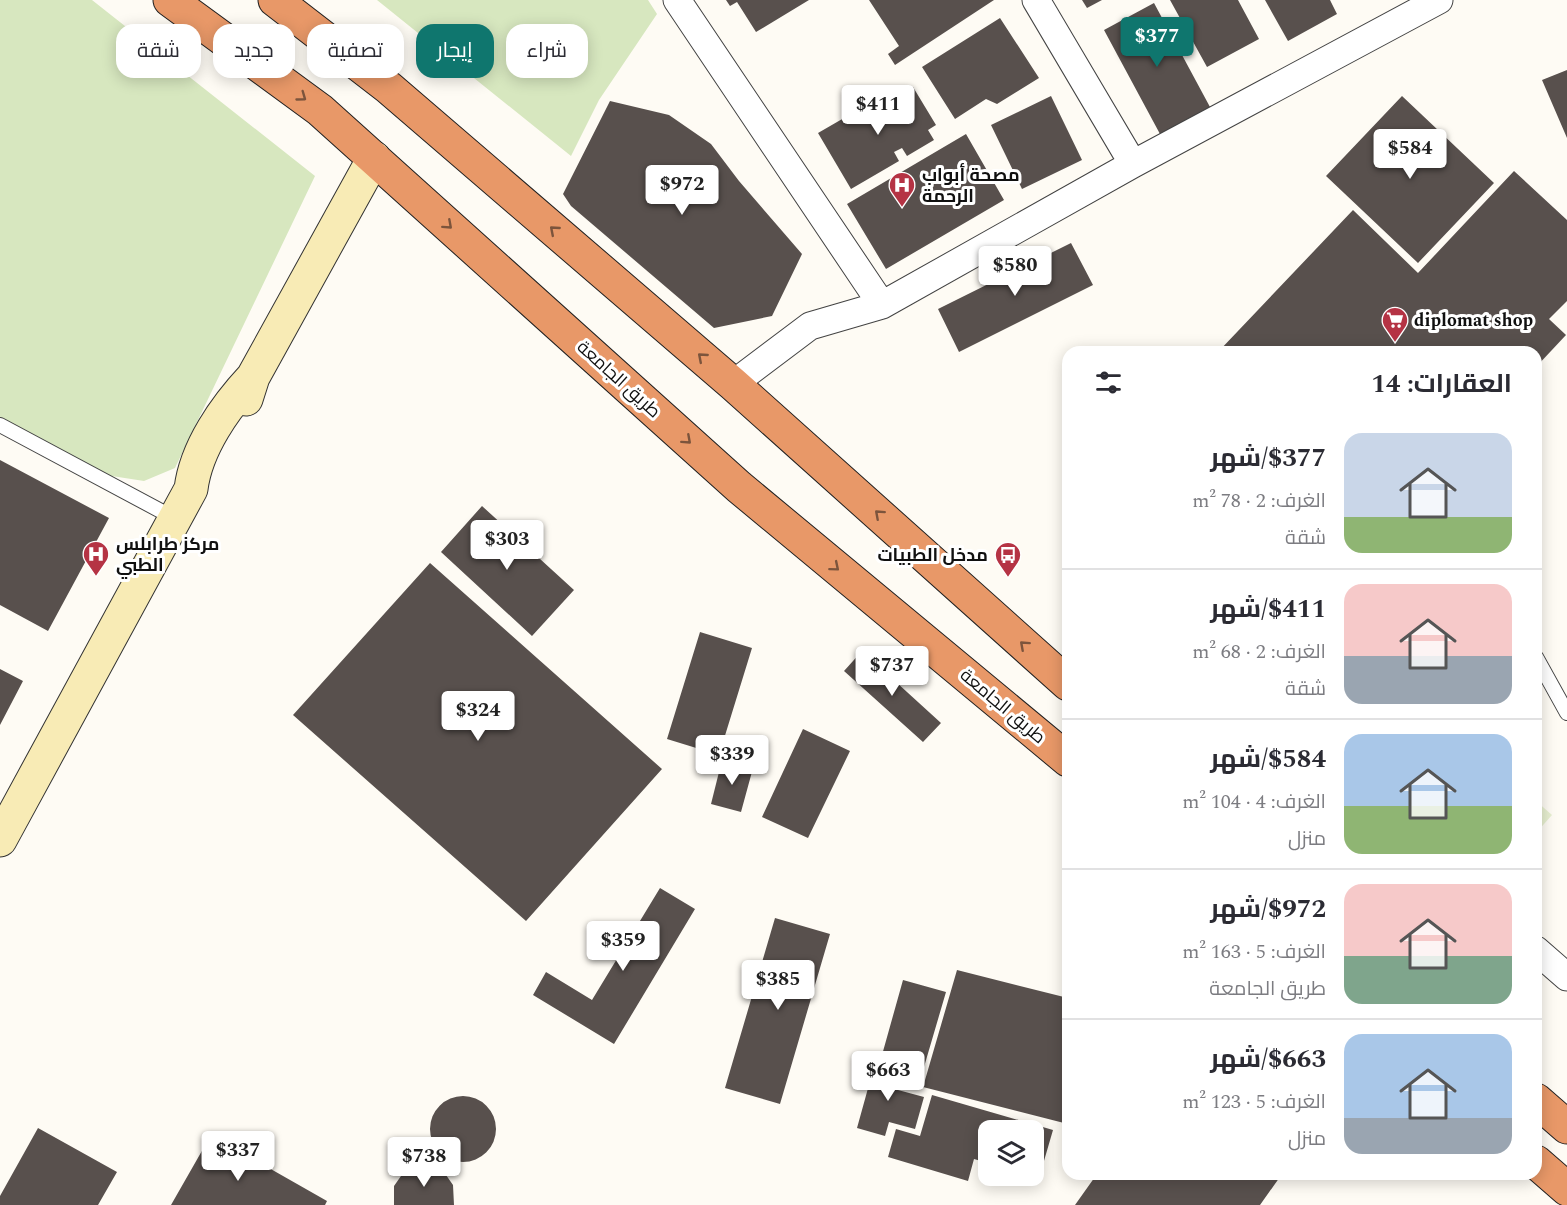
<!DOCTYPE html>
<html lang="ar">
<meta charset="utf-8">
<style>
body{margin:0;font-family:Spectral,Cairo,serif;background:#f7f7f7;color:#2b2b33;direction:rtl;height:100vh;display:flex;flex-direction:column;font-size:22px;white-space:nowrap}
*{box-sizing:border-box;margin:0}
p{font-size:20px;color:#7c7c81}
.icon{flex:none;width:33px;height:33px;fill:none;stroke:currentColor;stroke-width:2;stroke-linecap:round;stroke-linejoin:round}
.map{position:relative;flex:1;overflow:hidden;direction:ltr}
.sheet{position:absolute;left:1062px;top:346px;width:480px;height:834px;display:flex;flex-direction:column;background:#fff;border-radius:18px;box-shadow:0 3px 15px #0003;direction:rtl}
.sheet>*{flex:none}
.top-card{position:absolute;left:18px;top:24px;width:570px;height:54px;direction:rtl;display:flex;gap:12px}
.fabs{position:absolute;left:978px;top:1120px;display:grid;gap:12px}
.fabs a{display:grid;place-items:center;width:66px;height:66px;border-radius:12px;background:#fff;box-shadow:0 3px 15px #0003;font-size:30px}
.price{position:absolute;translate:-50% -51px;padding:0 14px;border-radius:6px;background:#fff;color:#222;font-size:20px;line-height:39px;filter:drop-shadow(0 2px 3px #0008)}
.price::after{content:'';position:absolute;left:50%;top:36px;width:18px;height:14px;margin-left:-9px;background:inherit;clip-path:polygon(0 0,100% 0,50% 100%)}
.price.current{background:#0f766e;color:#fff}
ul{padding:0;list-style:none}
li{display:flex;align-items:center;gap:18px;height:150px;padding:0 30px}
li+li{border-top:2px solid #e1e1e2}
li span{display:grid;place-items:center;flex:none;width:168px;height:120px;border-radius:18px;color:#555}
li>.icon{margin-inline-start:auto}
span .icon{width:72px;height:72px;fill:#fffc;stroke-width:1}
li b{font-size:26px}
h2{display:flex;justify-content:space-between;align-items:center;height:72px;padding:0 30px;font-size:26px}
.pill{padding:0 21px;border-radius:18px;background:#fff;box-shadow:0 3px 15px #0003;font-size:21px;line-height:54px}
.pill.current{background:#0f766e;color:#fff}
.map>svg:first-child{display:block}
.green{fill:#d7e7bf}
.pitch{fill:#e7efd0}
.building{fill:#58504d}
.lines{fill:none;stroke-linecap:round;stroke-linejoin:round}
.lane-casing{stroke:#434343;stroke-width:16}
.street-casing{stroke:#434343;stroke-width:29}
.secondary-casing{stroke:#323232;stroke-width:35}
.highway-casing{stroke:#212121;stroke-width:35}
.lane{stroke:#fff;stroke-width:14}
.street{stroke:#fff;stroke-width:27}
.secondary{stroke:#f8ebb5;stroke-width:33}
.highway{stroke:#e89868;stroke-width:33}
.oneway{stroke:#7c543c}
.labels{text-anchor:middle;stroke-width:6;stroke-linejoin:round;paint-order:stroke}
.poi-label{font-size:18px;font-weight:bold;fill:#101010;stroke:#fff;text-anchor:start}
.street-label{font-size:18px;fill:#101010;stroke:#fff}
</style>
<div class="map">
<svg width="1567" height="1205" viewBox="0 0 1567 1205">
<rect width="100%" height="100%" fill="#fefbf4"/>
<!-- green -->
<path class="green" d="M0,0H92L315,176L175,468L144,481L86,472L0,425Z
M377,0H648L657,14L599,100L571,156Z"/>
<!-- pitch -->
<path class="pitch" d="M1536,801L1552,815L1536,833Z"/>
<!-- building -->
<path class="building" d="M726,0H809L756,32L737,2L730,6Z
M869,0H994L895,65L888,54L899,46Z
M1082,0H1102L1087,8Z
M1170,0H1238L1259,39L1207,67Z
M1265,0H1330L1337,14L1288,41Z
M1154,3L1210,107L1160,134L1104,30Z
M1000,18L1039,78L997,104L986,99L955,119L922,67Z
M1567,70V138L1542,80Z
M913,87L936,125L928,130L934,140L907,156L902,148L894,152L899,161L851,189L818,133L882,96L886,103Z
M1051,96L1082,160L1022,189L991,125Z
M1402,96L1494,183L1418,263L1326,176Z
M610,101L669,115L711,144L739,181L802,254L772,316L714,328L571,206L563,194Z
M966,134L1004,200L886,269L847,204Z
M1514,171L1567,220V301L1549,319L1566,335L1536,367V352H1218L1353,210L1418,273Z
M1071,243L1093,285L959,352L938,309Z
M0,460L109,518L48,631L0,605Z
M482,506L574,590L532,636L441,552Z
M430,563L662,769L526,921L293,715Z
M700,632L752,648L719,755L667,739Z
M862,651L941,723L923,742L844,671Z
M0,669L23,681L0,725Z
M803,729L850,751L808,838L762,817Z
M722,760L753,768L741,812L711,804Z
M660,888L695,909L614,1044L533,995L546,972L592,1000Z
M775,918L830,934L780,1104L725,1088Z
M957,970L1068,998V1106L1064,1123L923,1087Z
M903,980L946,992L924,1067L882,1055Z
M875,1063L904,1071L898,1090L924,1097L915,1129L889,1122L885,1136L857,1128Z
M932,1095L1053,1130L1039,1178L1034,1176V1131H988V1163L974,1159L968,1181L888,1157L896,1129L920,1136Z
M430 1129a33 33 0 1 1 66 0a33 33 0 1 1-66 0Z
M38,1128L117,1172L98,1205H0V1196Z
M211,1135L327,1201L325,1205H171Z
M423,1166L436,1168L446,1175L453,1185L454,1205H394V1186L401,1176L411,1169Z
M1097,1174H1282L1260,1205H1075Z"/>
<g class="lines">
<!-- lane casing -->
<g class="lane-casing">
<path id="lane" d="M0,425L174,518
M1536,657L1567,713"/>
</g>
<!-- street casing -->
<g class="street-casing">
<path id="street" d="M677,0L882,305
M1036,0L1133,164
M733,384L810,326L882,305L1133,164L1439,0
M1536,950L1567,977"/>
</g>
<!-- secondary casing -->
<g class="secondary-casing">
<path id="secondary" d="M246,399L253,377L374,158
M0,840L191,489C196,448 225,407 253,377"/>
</g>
<!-- highway casing -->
<g class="highway-casing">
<path id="highway" d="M170,0L320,110L739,487L1068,760
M275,0L389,88L733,384L1068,684
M1536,1100L1567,1127
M1536,1162L1567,1189"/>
</g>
<!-- lane -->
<use href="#lane" class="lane"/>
<!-- street -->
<use href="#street" class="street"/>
<!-- secondary -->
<use href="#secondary" class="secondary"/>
<!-- highway -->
<use href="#highway" class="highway"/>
</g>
<!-- one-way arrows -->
<defs><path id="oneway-chevron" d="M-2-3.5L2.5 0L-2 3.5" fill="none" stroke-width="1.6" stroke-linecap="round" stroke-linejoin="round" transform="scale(1.5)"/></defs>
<g class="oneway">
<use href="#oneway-chevron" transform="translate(302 97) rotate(36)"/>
<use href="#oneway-chevron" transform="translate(448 225) rotate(42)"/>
<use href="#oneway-chevron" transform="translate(554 230) rotate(-139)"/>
<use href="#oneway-chevron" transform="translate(702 357) rotate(-139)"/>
<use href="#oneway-chevron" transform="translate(687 440) rotate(42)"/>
<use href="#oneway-chevron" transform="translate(879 514) rotate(-138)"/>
<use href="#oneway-chevron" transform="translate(835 567) rotate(40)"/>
<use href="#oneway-chevron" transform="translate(1024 645) rotate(-138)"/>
</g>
<!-- icons -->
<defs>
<g id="hospital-pin" transform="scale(1.35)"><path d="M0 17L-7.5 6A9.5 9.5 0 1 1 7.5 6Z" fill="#b53344" stroke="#fff"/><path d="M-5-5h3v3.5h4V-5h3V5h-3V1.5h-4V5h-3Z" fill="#fff"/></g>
<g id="supermarket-pin" transform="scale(1.35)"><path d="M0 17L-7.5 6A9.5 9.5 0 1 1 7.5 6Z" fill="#b53344" stroke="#fff"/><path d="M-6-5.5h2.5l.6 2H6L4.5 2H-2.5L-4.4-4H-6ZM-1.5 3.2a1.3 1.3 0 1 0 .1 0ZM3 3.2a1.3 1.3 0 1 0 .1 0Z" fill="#fff"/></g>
<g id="bus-pin" transform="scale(1.35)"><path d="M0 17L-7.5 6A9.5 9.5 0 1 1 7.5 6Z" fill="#b53344" stroke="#fff"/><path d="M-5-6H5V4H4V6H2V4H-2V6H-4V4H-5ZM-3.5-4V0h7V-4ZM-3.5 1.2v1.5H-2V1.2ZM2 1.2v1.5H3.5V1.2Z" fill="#fff"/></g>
</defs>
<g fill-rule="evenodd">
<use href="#hospital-pin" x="902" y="185"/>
<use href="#supermarket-pin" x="1395" y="320"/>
<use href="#hospital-pin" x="96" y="554"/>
<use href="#bus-pin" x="1008" y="555"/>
</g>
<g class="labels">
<!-- poi labels -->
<g class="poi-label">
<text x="922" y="181">مصحة أبواب<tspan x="922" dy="21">الرحمة</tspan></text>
<text x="1414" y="326">diplomat shop</text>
<text x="116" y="550">مركز طرابلس<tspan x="116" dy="21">الطبي</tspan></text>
<text x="988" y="561" text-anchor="end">مدخل الطبيات</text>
</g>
<!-- street labels -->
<g class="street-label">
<text transform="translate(619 379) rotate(42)" y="6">طريق الجامعة</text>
<text transform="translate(1003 706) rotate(40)" y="6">طريق الجامعة</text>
</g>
</g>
</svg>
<div class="fabs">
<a><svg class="icon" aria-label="layers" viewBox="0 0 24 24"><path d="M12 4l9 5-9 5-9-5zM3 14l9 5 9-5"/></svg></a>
</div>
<b class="price current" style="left:1157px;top:68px">$377</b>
<b class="price" style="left:878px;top:136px">$411</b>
<b class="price" style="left:1410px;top:180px">$584</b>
<b class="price" style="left:682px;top:216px">$972</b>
<b class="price" style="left:1015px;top:297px">$580</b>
<b class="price" style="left:507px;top:571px">$303</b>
<b class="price" style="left:892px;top:697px">$737</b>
<b class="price" style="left:478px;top:742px">$324</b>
<b class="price" style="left:732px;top:786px">$339</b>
<b class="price" style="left:623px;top:972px">$359</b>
<b class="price" style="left:778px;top:1011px">$385</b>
<b class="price" style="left:888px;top:1102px">$663</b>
<b class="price" style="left:238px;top:1182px">$337</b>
<b class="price" style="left:424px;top:1188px">$738</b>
<div class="top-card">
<a class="pill">شراء</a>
<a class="pill current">إيجار</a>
<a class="pill">تصفية</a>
<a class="pill">جديد</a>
<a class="pill">شقة</a>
</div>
<section class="sheet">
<h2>العقارات: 14<svg class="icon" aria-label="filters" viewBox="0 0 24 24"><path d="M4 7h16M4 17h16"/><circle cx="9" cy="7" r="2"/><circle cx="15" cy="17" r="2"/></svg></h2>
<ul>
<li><span style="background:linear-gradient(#c9d6e8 70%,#8fb573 0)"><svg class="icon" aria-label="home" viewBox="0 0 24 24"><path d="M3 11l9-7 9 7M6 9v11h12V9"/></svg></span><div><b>$377/شهر</b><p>الغرف: 2 · 78 m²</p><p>شقة</p></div></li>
<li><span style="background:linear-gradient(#f6c9c9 60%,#9aa5b1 0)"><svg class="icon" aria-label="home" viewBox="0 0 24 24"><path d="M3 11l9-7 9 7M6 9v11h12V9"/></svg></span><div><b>$411/شهر</b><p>الغرف: 2 · 68 m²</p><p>شقة</p></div></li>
<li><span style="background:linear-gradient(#a9c7e8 60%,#8fb573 0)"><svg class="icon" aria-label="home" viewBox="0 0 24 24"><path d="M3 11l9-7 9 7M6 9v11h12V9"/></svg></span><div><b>$584/شهر</b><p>الغرف: 4 · 104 m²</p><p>منزل</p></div></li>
<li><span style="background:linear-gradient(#f6c9c9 60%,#7fa58c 0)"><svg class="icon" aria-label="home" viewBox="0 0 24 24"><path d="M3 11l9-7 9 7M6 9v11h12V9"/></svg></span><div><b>$972/شهر</b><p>الغرف: 5 · 163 m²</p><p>طريق الجامعة</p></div></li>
<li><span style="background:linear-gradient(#a9c7e8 70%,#9aa5b1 0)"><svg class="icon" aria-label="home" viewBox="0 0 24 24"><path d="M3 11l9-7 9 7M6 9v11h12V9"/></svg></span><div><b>$663/شهر</b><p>الغرف: 5 · 123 m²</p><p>منزل</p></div></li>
</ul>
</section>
</div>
